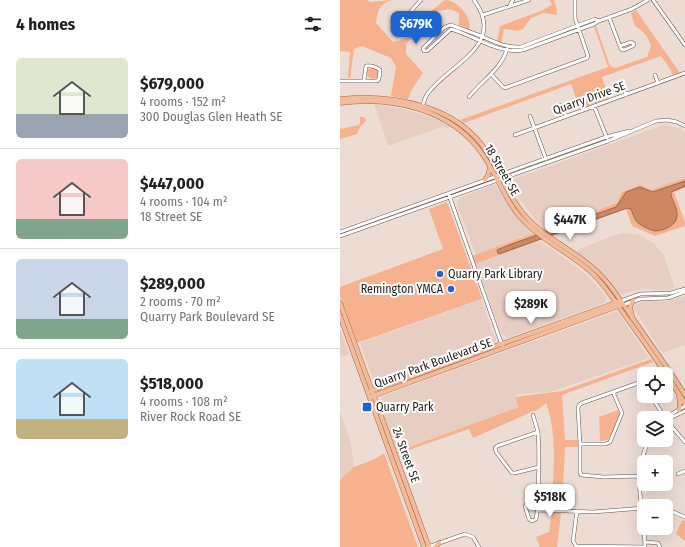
<!DOCTYPE html>
<meta charset="utf-8">
<style>
body{margin:0;font-family:"Fira Sans Condensed",sans-serif;background:#f2f2f2;color:#202124;height:100vh;display:flex;flex-direction:column;font-size:15px;white-space:nowrap}
*{box-sizing:border-box;margin:0}
p{font-size:13px;color:#757577}
.icon{flex:none;width:22px;height:22px;fill:none;stroke:currentColor;stroke-width:2;stroke-linecap:round;stroke-linejoin:round}
.map{position:relative;flex:1;overflow:hidden}
.sheet{display:flex;flex-direction:column;background:#fff;width:340px}
.sheet>*{flex:none}
.fabs{position:absolute;left:297px;top:367px;display:grid;gap:8px}
.fabs a{display:grid;place-items:center;width:36px;height:36px;border-radius:6px;background:#fff;box-shadow:0 4px 16px #0002;font-size:20px}
.price{position:absolute;translate:-50% -34px;padding:0 9px;border-radius:8px;background:#fff;color:#222;font-size:13px;line-height:26px;filter:drop-shadow(0 1px 2px #0008)}
.price::after{content:'';position:absolute;left:50%;top:24px;width:12px;height:9px;margin-left:-6px;background:inherit;clip-path:polygon(0 0,100% 0,50% 100%)}
.price.selected{background:#1f65d1;color:#fff}
ul{padding:0;list-style:none}
li{display:flex;align-items:center;gap:12px;height:100px;padding:0 16px}
li+li{border-top:1px solid #e0e0e0}
li span{display:grid;place-items:center;flex:none;width:112px;height:80px;border-radius:6px;color:#555}
li>.icon{margin-inline-start:auto}
span .icon{width:48px;height:48px;fill:#fffc;stroke-width:1}
li b{font-size:17px}
h2{display:flex;justify-content:space-between;align-items:center;height:48px;padding:0 16px;font-size:17px}
main{display:flex;flex:1;min-height:0}
.map>svg:first-child{display:block}
.built{fill:#e7cec2}
.green{fill:#f6b28e}
.water{fill:#ce8861;stroke:#9b684c}
.lines{fill:none;stroke-linecap:round;stroke-linejoin:round}
.minor-casing{stroke:#64554e;stroke-width:4}
.major-casing{stroke:#a46643;stroke-width:5}
.minor{stroke:#fff;stroke-width:3}
.major{stroke:#f2bb9b;stroke-width:4}
.poi-dot{fill:#1f65d1;stroke:#fff;stroke-width:1.5}
.labels{text-anchor:middle;stroke-width:4;stroke-linejoin:round;paint-order:stroke}
.street-label{font-size:12px;fill:#231d1a;stroke:#fff}
.poi-label{font-size:12px;fill:#231d1a;stroke:#fff;text-anchor:start}
</style>
<main>
<section class="sheet">
<h2>4 homes<svg class="icon" aria-label="filters" viewBox="0 0 24 24"><path d="M4 7h16M4 17h16"/><circle cx="9" cy="7" r="2"/><circle cx="15" cy="17" r="2"/></svg></h2>
<ul>
<li><span style="background:linear-gradient(#dfe7d0 70%,#9aa5b1 0)"><svg class="icon" aria-label="home" viewBox="0 0 24 24"><path d="M3 11l9-7 9 7M6 9v11h12V9"/></svg></span><div><b>$679,000</b><p>4 rooms · 152 m²</p><p>300 Douglas Glen Heath SE</p></div></li>
<li><span style="background:linear-gradient(#f6c9c9 75%,#7fa58c 0)"><svg class="icon" aria-label="home" viewBox="0 0 24 24"><path d="M3 11l9-7 9 7M6 9v11h12V9"/></svg></span><div><b>$447,000</b><p>4 rooms · 104 m²</p><p>18 Street SE</p></div></li>
<li><span style="background:linear-gradient(#c9d6e8 75%,#7fa58c 0)"><svg class="icon" aria-label="home" viewBox="0 0 24 24"><path d="M3 11l9-7 9 7M6 9v11h12V9"/></svg></span><div><b>$289,000</b><p>2 rooms · 70 m²</p><p>Quarry Park Boulevard SE</p></div></li>
<li><span style="background:linear-gradient(#bfe0f5 75%,#c2b280 0)"><svg class="icon" aria-label="home" viewBox="0 0 24 24"><path d="M3 11l9-7 9 7M6 9v11h12V9"/></svg></span><div><b>$518,000</b><p>4 rooms · 108 m²</p><p>River Rock Road SE</p></div></li>
</ul>
</section>
<div class="map">
<svg width="345" height="547" viewBox="0 0 345 547">
<rect width="100%" height="100%" fill="#eddcd3"/>
<!-- built -->
<path class="built" d="M34,104L71,111L95,119L111,127L106,129L104,126L48,146Z
M324,125L340,128L345,132V178L205,229L193,217L176,194L169,181Z
M155,184L179,220L194,233L136,255L117,204L120,198Z
M284,233L299,235L314,243L324,256L335,288L328,290L302,289L281,294L278,292L263,273L236,252L239,249L273,236Z
M196,242L197,244L201,242L241,270L250,278L266,297V302L168,338L161,333L136,264Z
M345,296V345L322,353L293,307L301,302L327,301Z
M141,300L156,341L153,343L37,385L35,384L20,343Z
M277,311L309,358L210,392L177,394L175,397L179,407L56,452L40,403L43,396Z
M0,329L9,354L0,357Z
M0,411L11,443L14,467L0,480Z"/>
<!-- green -->
<path class="green" d="M0,0H26L31,2L52,0C39,5 38,9 36,23L53,42C75,39 74,28 87,15C93,9 99,5 105,0C117,0 133,17 129,30L119,26V13L110,9L98,11L66,44V54L83,73L72,89L68,99L51,96L56,67L51,58L22,46L14,49L10,78H8L10,52L0,51Z
M210,0H214L216,6L217,15L204,13L191,18L183,29L178,31L164,29L161,44L157,42L160,26L201,11L212,5Z
M296,10L340,73L332,75L331,70L321,56L262,77L269,98L240,109L231,84L124,123L120,120L268,67L254,26H256L270,66L275,68L307,57L311,46C308,37 304,31 295,26L291,13Z
M27 73a6 6 0 1 1 12 0a6 6 0 1 1-12 0Z
M20,117H24L26,121L21,126L17,134L0,139V129L19,125L20,123Z
M345,178V188L334,192L345,222V226L315,236L292,226L286,209L135,264L132,256L277,203L282,192L300,185L311,190Z
M107,202L142,299L17,343L0,296V287L103,249L89,209Z
M311,359L313,362L222,395L225,440H238V447H225L222,507L212,506C213,471 218,436 206,403L196,411H192L189,413L133,438L129,429L57,454L56,452L179,407L175,397L222,391Z
M278,410L280,415L268,440L260,441L259,417Z
M44,453L78,547H0V480L14,467L35,459Z
M212,513H221L217,547H200L196,537L209,532Z
M342,520L345,521V541L336,534Z"/>
<!-- water -->
<path class="water" d="M345,181V186L331,192V195C333,202 338,210 337,216C337,225 324,231 315,231C310,230 302,226 298,223C294,219 293,214 291,209L287,208L159,254L158,253L157,250L169,245L276,207L286,192L300,187L313,192Z"/>
<g class="lines">
<!-- minor casing -->
<g class="minor-casing">
<path id="minor" d="M313,0L345,45
M169,7L173,0
M143,15L189,0
M269,17L281,49L284,50L293,46L294,44L291,42L280,46
M255,19L259,21L254,24L183,50C157,54 135,36 111,29L87,51H84L83,48L105,27L111,25C121,29 131,32 141,36C155,42 166,48 181,47Z
M63,21L55,15L53,17L54,20L60,24L80,1L81,0
M259,21L292,9L308,0
M152,75L163,87L165,88L247,58L248,56L235,18V0
M315,75L318,83
M0,81H37L39,79L40,70C37,67 30,65 26,66L24,80
M283,87L286,95
M129,97C142,80 161,70 167,49
M221,105L226,116
M254,106L267,138
M82,107C84,102 85,97 88,93C111,63 167,45 134,0
M190,116L206,159
M175,135L345,73
M109,195L162,345
M0,232L266,137L289,131
M0,236L268,141L316,121L327,120L337,122L345,126
M281,301L300,294L331,293L345,289
M283,305L300,299L328,298L345,292
M311,396L325,418
M193,415L198,432
M328,419L345,411
M326,420L345,442
M326,420L333,413L345,406
M240,444H266L270,442L282,413L273,392
M338,474L345,471
M299,476L264,477L241,475L240,472V444L238,408L239,405L242,403L301,382L304,383
M198,500L188,503L185,506L189,519L192,521L196,519L198,506C198,482 200,457 198,432L157,446L155,448L156,452L172,473H175L199,467
M198,506L216,508L219,510
M326,509L345,517
M198,510L253,512L304,508
M237,511L233,541L236,546L305,547
M304,527C300,494 294,471 309,440
M304,528L305,547
M305,542L318,543L320,547
M88,547L125,534L133,537L139,547"/>
</g>
<!-- major casing -->
<g class="major-casing">
<path id="major" d="M0,99C52,94 116,104 147,152C161,174 170,201 190,221C208,239 233,250 253,268C270,282 281,302 294,320C311,345 329,369 345,395
M0,103C52,96 112,109 143,155C159,178 166,205 187,224C206,243 232,254 252,273C267,287 277,305 289,321C308,348 328,375 345,404
M145,180L148,175L150,167
M167,187V181L170,176
M0,303L89,547
M292,315L290,307L293,301
M0,316L84,547
M28,392L278,302
M30,397L281,305
M339,410L340,403L339,397
M95,547L99,543"/>
</g>
<!-- minor -->
<use href="#minor" class="minor"/>
<!-- major -->
<use href="#major" class="major"/>
</g>
<!-- markers -->
<g class="poi-dot">
<circle cx="100" cy="274" r="4"/>
<circle cx="111" cy="289" r="4"/>
<rect x="22" y="402" width="10" height="10" rx="2"/>
</g>
<g class="labels">
<!-- street labels -->
<g class="street-label">
<text transform="translate(249 98) rotate(-20)" y="4">Quarry Drive SE</text>
<text transform="translate(162 170) rotate(60)" y="4">18 Street SE</text>
<text transform="translate(93 363) rotate(-20)" y="4">Quarry Park Boulevard SE</text>
<text transform="translate(66 455) rotate(70)" y="4">24 Street SE</text>
</g>
<!-- poi labels -->
<g class="poi-label">
<text x="108" y="278">Quarry Park Library</text>
<text x="103" y="293" text-anchor="end">Remington YMCA</text>
<text x="36" y="411">Quarry Park</text>
</g>
</g>
</svg>
<div class="fabs">
<a><svg class="icon" aria-label="locate" viewBox="0 0 24 24"><circle cx="12" cy="12" r="6"/><path d="M12 2v4M12 18v4M2 12h4M18 12h4"/></svg></a>
<a><svg class="icon" aria-label="layers" viewBox="0 0 24 24"><path d="M12 4l9 5-9 5-9-5zM3 14l9 5 9-5"/></svg></a>
<a>+</a>
<a>−</a>
</div>
<b class="price selected" style="left:76px;top:45px">$679K</b>
<b class="price" style="left:230px;top:241px">$447K</b>
<b class="price" style="left:191px;top:325px">$289K</b>
<b class="price" style="left:210px;top:518px">$518K</b>
</div>
</main>
